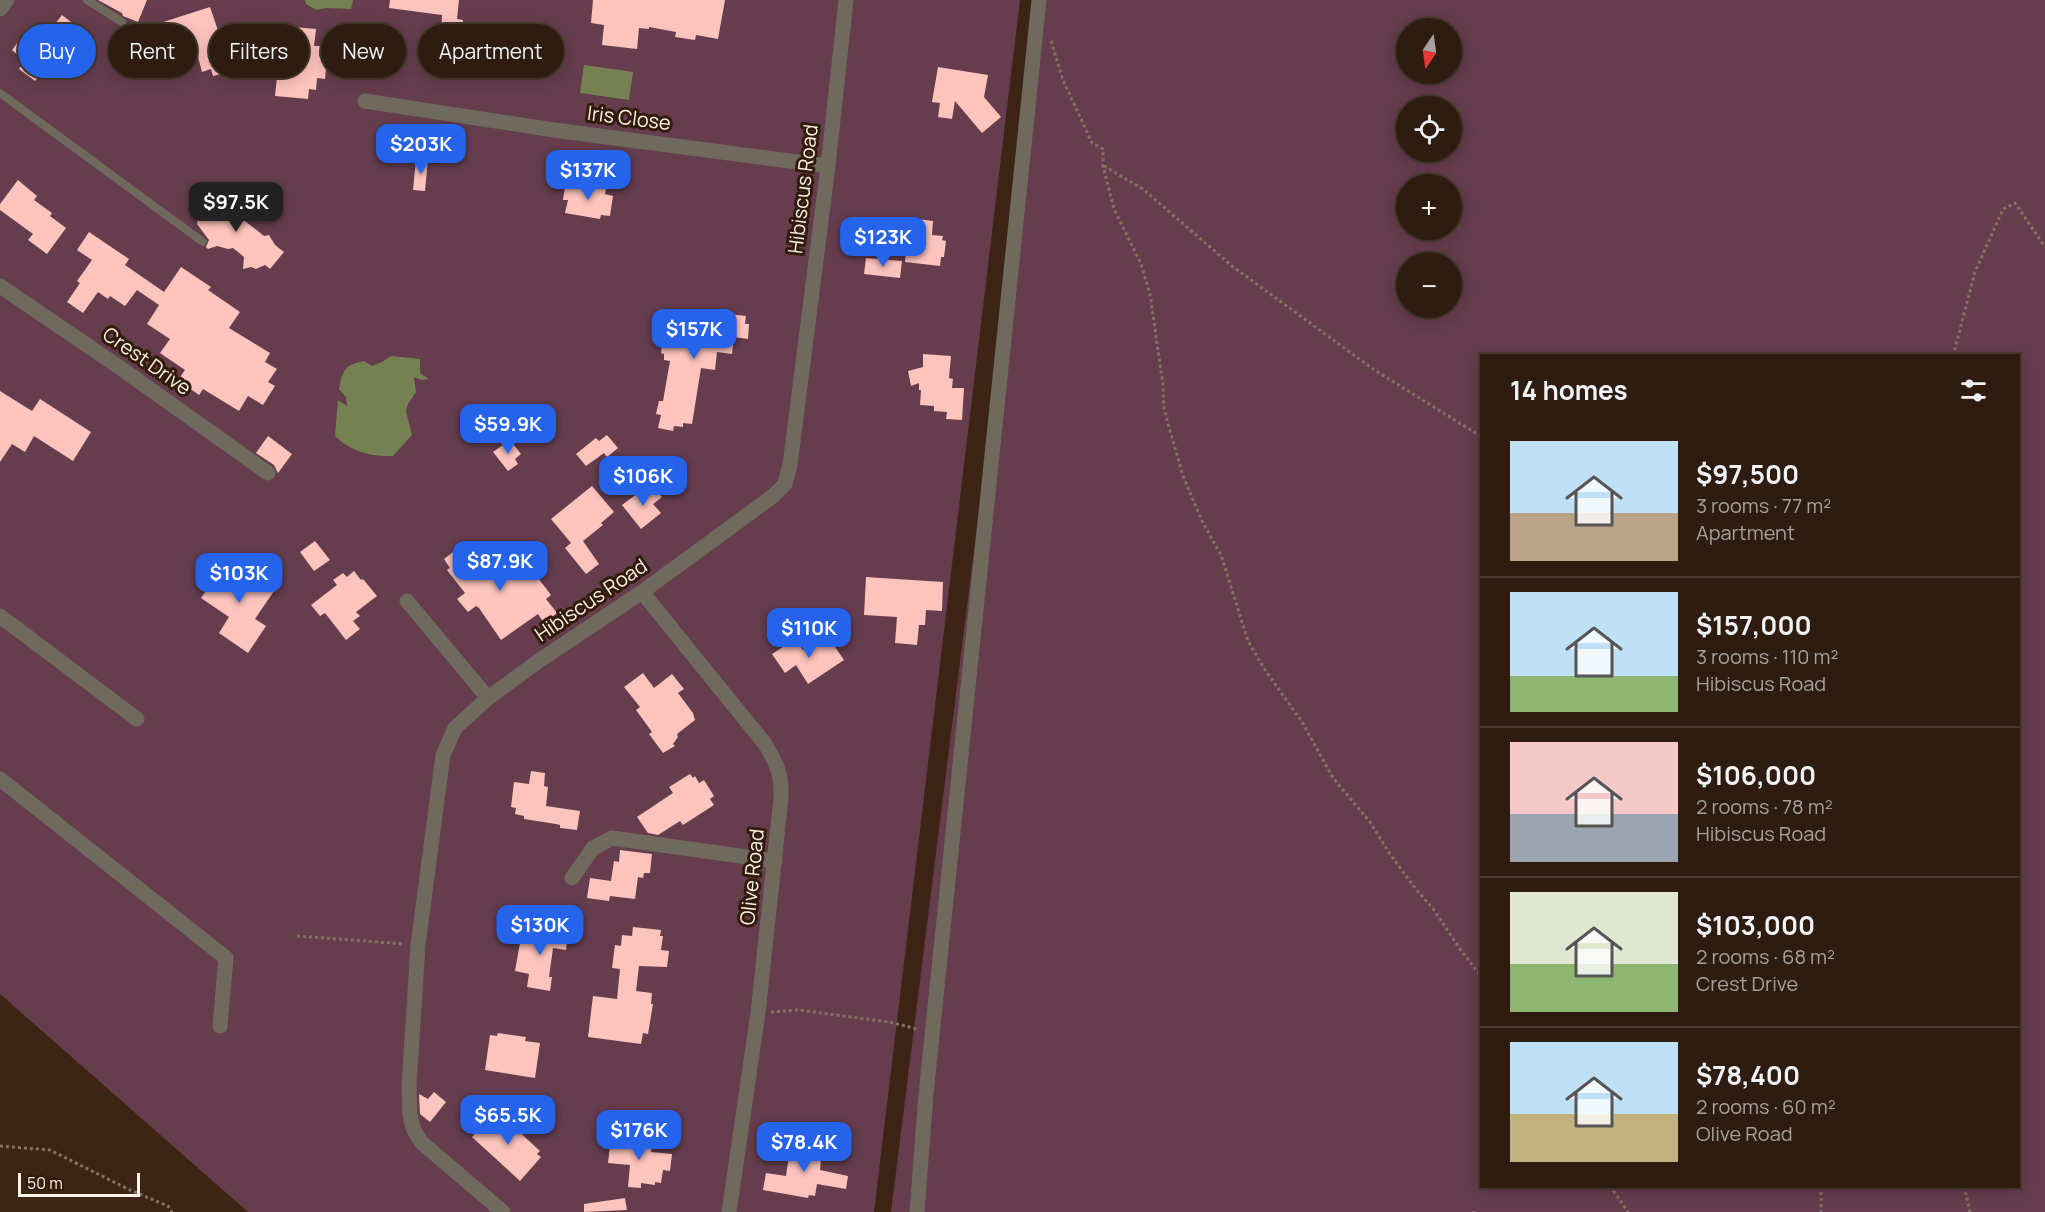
<!DOCTYPE html>
<meta charset="utf-8">
<style>
body{margin:0;font-family:Manrope,sans-serif;background:#39291d;color:#f1f3f6;height:100vh;display:flex;flex-direction:column;font-size:22px;white-space:nowrap}
*{box-sizing:border-box;margin:0}
p{font-size:20px;color:#a7a19e}
.icon{flex:none;width:33px;height:33px;fill:none;stroke:currentColor;stroke-width:2;stroke-linecap:round;stroke-linejoin:round}
.map{position:relative;flex:1;overflow:hidden}
.drawer{position:absolute;left:1480px;top:354px;width:540px;height:834px;display:flex;flex-direction:column;background:#2d1c0f;border-radius:0px;box-shadow:0 3px 15px #0003,0 0 0 2px #483a2f}
.drawer>*{flex:none}
.hud{position:absolute;left:18px;top:24px;width:570px;height:54px;display:flex;gap:12px}
.needle{width:39px;rotate:193deg}
.fabs{position:absolute;left:1396px;top:18px;display:grid;gap:12px}
.fabs a{display:grid;place-items:center;width:66px;height:66px;border-radius:50%;background:#2d1c0f;box-shadow:0 3px 15px #0003,0 0 0 2px #483a2f;font-size:30px}
.scale{position:absolute;left:18px;bottom:15px;width:122px;box-sizing:border-box;padding-left:6px;border:3px solid #fef1e8;border-top:0;font-size:16px;line-height:21px;white-space:nowrap;color:#fef1e8;-webkit-text-stroke:4px #311b0a;paint-order:stroke}
.price{position:absolute;translate:-50% -51px;padding:0 14px;border-radius:12px;background:#2563eb;color:#fff;font-size:20px;line-height:39px;filter:drop-shadow(0 2px 3px #0008)}
.price::after{content:'';position:absolute;left:50%;top:36px;width:18px;height:14px;margin-left:-9px;background:inherit;clip-path:polygon(0 0,100% 0,50% 100%)}
.price.selected{background:#222;color:#fff}
ul{padding:0;list-style:none}
li{display:flex;align-items:center;gap:18px;height:150px;padding:0 30px}
li+li{border-top:2px solid #483a2f}
li span{display:grid;place-items:center;flex:none;width:168px;height:120px;border-radius:0px;color:#555}
li>.icon{margin-inline-start:auto}
span .icon{width:72px;height:72px;fill:#fffc;stroke-width:1}
li b{font-size:26px}
h2{display:flex;justify-content:space-between;align-items:center;height:72px;padding:0 30px;font-size:26px}
.pill{padding:0 21px;border-radius:27px;background:#2d1c0f;box-shadow:0 3px 15px #0003,0 0 0 2px #483a2f;font-size:21px;line-height:54px}
.pill.selected{background:#2563eb;color:#fff}
.map>svg:first-child{display:block}
.green{fill:#653d4d;fill-rule:evenodd}
.water{fill:#758153}
.building{fill:#fdc3bd}
.lines{fill:none;stroke-linecap:round;stroke-linejoin:round}
.path{stroke:#857264;stroke-width:3;stroke-dasharray:3 3;stroke-linecap:butt}
.lane{stroke:#6f6a5d;stroke-width:8}
.street{stroke:#6f6a5d;stroke-width:15}
.labels{text-anchor:middle;stroke-width:6;stroke-linejoin:round;paint-order:stroke}
.street-label{font-size:20px;fill:#fef1e8;stroke:#311b0a}
</style>
<div class="map">
<svg width="2045" height="1212" viewBox="0 0 2045 1212">
<rect width="100%" height="100%" fill="#3c2514"/>
<!-- green -->
<path class="green" d="M0,0H1020L874,1212H248L0,994Z
M1043,0H2045V1212H891ZM1407,28H1452V74H1407ZM1407,106H1452V152H1407ZM1407,184H1452V230H1407ZM1407,262H1452V308H1407ZM1482,356H2019V1186H1482Z"/>
<!-- water -->
<path class="water" d="M305,0H353L351,9L326,8L316,10L306,4Z
M584,65L633,72L629,100L580,93Z
M391,356L420,359V373L429,379L422,380L414,377L416,392L408,404L406,411L412,435L393,456C372,457 351,452 335,436L338,400L347,406L346,397L339,389C343,370 344,365 364,361L372,366L382,362Z"/>
<!-- building -->
<path class="building" d="M98,0H147L138,22L123,16L122,13Z
M390,0H459L457,19L463,20L462,50L487,51L486,69L440,66L442,15L389,8Z
M593,0H725L718,39L696,35L695,40L675,37L676,32L649,27V29L639,28L637,49L602,45L604,25L591,23Z
M210,7L224,48L234,45L239,61L227,65L229,72L213,76L211,69L202,72L196,49L182,53L180,49L166,53L157,24Z
M62,15L84,32L62,60L67,64L57,76L52,72L48,77L42,72L35,81L19,69L25,61L12,50L22,37L36,48Z
M283,26L316,29L314,46H321L319,56L327,57L325,79L317,78L316,90L309,89L308,99L275,96L279,58L267,57L269,33L282,34Z
M938,67L988,75L984,97L1001,117L982,133L955,101L952,119L938,117L940,103L932,102Z
M416,159H428L425,191L413,190Z
M18,180L37,196L34,200L52,213L50,216L66,228L47,254L28,240L33,234L0,210V204Z
M574,182L606,188L605,194L613,196L610,216L601,215L600,219L565,213L568,200H563L565,187L573,189Z
M217,190L249,215L245,221L264,236L269,235L275,245L284,252L270,269L265,265L256,269L251,267L243,269L244,257L233,248L228,249L217,246L208,249L206,247L209,240L197,224L198,219L195,217Z
M909,218L933,221L932,235L943,236L942,240L946,241L944,257H941L940,266L905,262Z
M89,232L129,259L125,265L164,292L181,267L211,287L208,290L240,312L229,328L270,353L265,362L277,369L268,382L275,386L263,405L248,396L239,411L203,389L199,395L178,380L185,370L160,353L170,339L147,324L159,305L137,290L125,306L110,296L108,299L98,292L83,313L67,302L80,283L77,281L92,260L77,250Z
M866,258L902,261L900,278L864,274Z
M696,310L746,316L745,324H749L748,339L734,337L732,354L717,352L715,370L701,368L692,424L683,423V427L674,426L673,431L658,428L661,415L656,414L659,401H663L670,361L664,360V354L661,353L665,326H668V322L685,325L686,317L695,318Z
M923,354L951,356L949,378L953,379L952,388H964L962,420L946,419L947,412L934,411V406L920,405L921,390H919V383L911,386L908,371L923,367Z
M0,391L32,411L40,399L91,432L73,461L34,436L25,452L12,444L0,462Z
M607,435L618,448L607,457L604,453L586,466L576,454L596,438L599,441Z
M268,436L292,454L278,473L274,465L256,453Z
M510,440L521,454L515,459L518,464L508,471L493,452Z
M592,486L614,512L601,523L603,525L583,541L599,564L586,574L565,548L571,543L551,519Z
M652,486L662,497L653,504L661,513L641,529L622,505L642,490L644,492Z
M315,541L330,560L314,571L300,552Z
M462,545L484,574L510,553L527,574L532,570L551,595L546,599L557,613L544,623L538,614L501,640L479,608L476,606L468,612L457,599L465,593L447,570L450,568L444,559Z
M228,560L274,591L255,619L266,626L248,653L219,633L229,617L201,598Z
M354,571L361,580L363,579L377,596L356,612L360,616L353,621L360,629L346,640L325,613L320,616L311,605L337,585L333,580L343,573L347,577Z
M866,577L943,582L942,611L926,610L925,625H919L917,645L895,643L897,617L864,615Z
M820,638L825,645L831,641L844,660L808,684L796,665L785,673L772,654L795,639L803,650Z
M643,673L654,688L672,674L684,689L678,693L693,713L695,720L677,734L678,737L673,744L675,746L663,753L649,734L652,732L636,710L640,707L624,687Z
M531,771L545,773L544,786L548,787L546,806L580,811L577,830L560,828V825L556,824L524,819V816L515,814L516,808L511,807L514,782L529,784Z
M690,774L693,778L695,776L699,783L704,780L714,796L710,799L714,805L683,825L680,821L658,835L648,833L637,817L673,793L669,787Z
M620,850L652,854L650,873H644L643,878L638,877L635,899L610,896L609,901L587,898L590,878L611,881L614,861L619,862Z
M535,926L568,931L566,950L553,948L549,977H552L550,991L527,987L529,974L515,971L520,943L532,944Z
M633,927L661,930L660,936H663L661,950L669,951L667,967L639,966L636,991L652,993L651,1004H653L648,1034L643,1033L641,1044L588,1037L593,996L617,999L620,969L612,968L615,945L621,946L622,935L632,936Z
M498,1033L526,1037L525,1041L540,1043L535,1078L485,1070L490,1035L497,1036Z
M434,1092L446,1102L430,1122L420,1114L419,1094L428,1099Z
M493,1114L500,1120L503,1117L540,1151L537,1154L541,1157L520,1181L472,1137Z
M611,1137L652,1142L651,1152L672,1154L670,1171L663,1170L661,1183L655,1182V1185L641,1183V1188L628,1187L630,1165L608,1163Z
M799,1138L823,1141L820,1170L848,1176L846,1189L817,1184L815,1196L809,1195L808,1198L763,1190L766,1173L786,1176L789,1155L794,1156Z
M625,1198L627,1210L584,1212V1204Z"/>
<g class="lines">
<!-- path -->
<path class="path" d="M1051,41L1063,80L1092,143L1103,149V166L1114,209L1141,264L1150,294L1163,385L1164,409L1183,476L1202,521L1221,555L1248,641L1263,667L1302,722L1333,778L1370,822L1390,854L1415,888L1434,910L1460,949L1482,978
M1104,166L1143,189L1232,266L1373,369L1482,437
M1953,356L1975,272L2003,209L2015,203L2045,247
M297,936L405,944
M771,1012L798,1010L889,1022L914,1028L918,1032
M0,1146L50,1150L130,1190L168,1206L172,1212
M1610,1186L1628,1212
M1821,1186V1212
M1964,1186L1970,1212
M1474,1211V1212"/>
<!-- lane -->
<path class="lane" d="M87,0L122,22
M0,93L203,242"/>
<!-- street -->
<path class="street" d="M0,9L7,0
M365,101L554,130L828,166
M0,286L119,367L268,473
M642,592L765,744C777,764 782,775 781,798L758,1013L729,1212
M407,601L488,698
M0,616L137,719
M0,779L226,958L220,1026
M572,878L593,848L612,838L775,861
M503,1212L421,1142L413,1128L410,1115L409,1086L418,945L443,755L455,728L488,698L540,660L642,592L773,496L785,484L790,465L828,166L846,0
M917,1212L926,1094L1039,0"/>
</g>
<g class="labels">
<!-- street labels -->
<g class="street-label">
<text transform="translate(629 118) rotate(7)" y="7">Iris Close</text>
<text transform="translate(803 189) rotate(-83)" y="7">Hibiscus Road</text>
<text transform="translate(147 361) rotate(35)" y="7">Crest Drive</text>
<text transform="translate(591 600) rotate(-34)" y="7">Hibiscus Road</text>
<text transform="translate(752 877) rotate(-84)" y="7">Olive Road</text>
</g>
</g>
</svg>
<div class="fabs">
<a><svg class="needle" viewBox="-14 -14 28 28"><path d="M0-13l5 13h-10z" fill="#e53935"/><path d="M0 13l5-13h-10z" fill="#a7a19e"/></svg></a>
<a><svg class="icon" aria-label="locate" viewBox="0 0 24 24"><circle cx="12" cy="12" r="6"/><path d="M12 2v4M12 18v4M2 12h4M18 12h4"/></svg></a>
<a>+</a>
<a>−</a>
</div>
<div class="scale">50 m</div>
<b class="price" style="left:421px;top:175px">$203K</b>
<b class="price" style="left:588px;top:201px">$137K</b>
<b class="price selected" style="left:236px;top:233px">$97.5K</b>
<b class="price" style="left:883px;top:268px">$123K</b>
<b class="price" style="left:694px;top:360px">$157K</b>
<b class="price" style="left:508px;top:455px">$59.9K</b>
<b class="price" style="left:643px;top:507px">$106K</b>
<b class="price" style="left:500px;top:592px">$87.9K</b>
<b class="price" style="left:239px;top:604px">$103K</b>
<b class="price" style="left:809px;top:659px">$110K</b>
<b class="price" style="left:540px;top:956px">$130K</b>
<b class="price" style="left:508px;top:1146px">$65.5K</b>
<b class="price" style="left:639px;top:1161px">$176K</b>
<b class="price" style="left:804px;top:1173px">$78.4K</b>
<div class="hud">
<a class="pill selected">Buy</a>
<a class="pill">Rent</a>
<a class="pill">Filters</a>
<a class="pill">New</a>
<a class="pill">Apartment</a>
</div>
<section class="drawer">
<h2>14 homes<svg class="icon" aria-label="filters" viewBox="0 0 24 24"><path d="M4 7h16M4 17h16"/><circle cx="9" cy="7" r="2"/><circle cx="15" cy="17" r="2"/></svg></h2>
<ul>
<li><span style="background:linear-gradient(#bfe0f5 60%,#b9a48a 0)"><svg class="icon" aria-label="home" viewBox="0 0 24 24"><path d="M3 11l9-7 9 7M6 9v11h12V9"/></svg></span><div><b>$97,500</b><p>3 rooms · 77 m²</p><p>Apartment</p></div></li>
<li><span style="background:linear-gradient(#bfe0f5 70%,#8fb573 0)"><svg class="icon" aria-label="home" viewBox="0 0 24 24"><path d="M3 11l9-7 9 7M6 9v11h12V9"/></svg></span><div><b>$157,000</b><p>3 rooms · 110 m²</p><p>Hibiscus Road</p></div></li>
<li><span style="background:linear-gradient(#f6c9c9 60%,#9aa5b1 0)"><svg class="icon" aria-label="home" viewBox="0 0 24 24"><path d="M3 11l9-7 9 7M6 9v11h12V9"/></svg></span><div><b>$106,000</b><p>2 rooms · 78 m²</p><p>Hibiscus Road</p></div></li>
<li><span style="background:linear-gradient(#dfe7d0 60%,#8fb573 0)"><svg class="icon" aria-label="home" viewBox="0 0 24 24"><path d="M3 11l9-7 9 7M6 9v11h12V9"/></svg></span><div><b>$103,000</b><p>2 rooms · 68 m²</p><p>Crest Drive</p></div></li>
<li><span style="background:linear-gradient(#bfe0f5 60%,#c2b280 0)"><svg class="icon" aria-label="home" viewBox="0 0 24 24"><path d="M3 11l9-7 9 7M6 9v11h12V9"/></svg></span><div><b>$78,400</b><p>2 rooms · 60 m²</p><p>Olive Road</p></div></li>
</ul>
</section>
</div>
